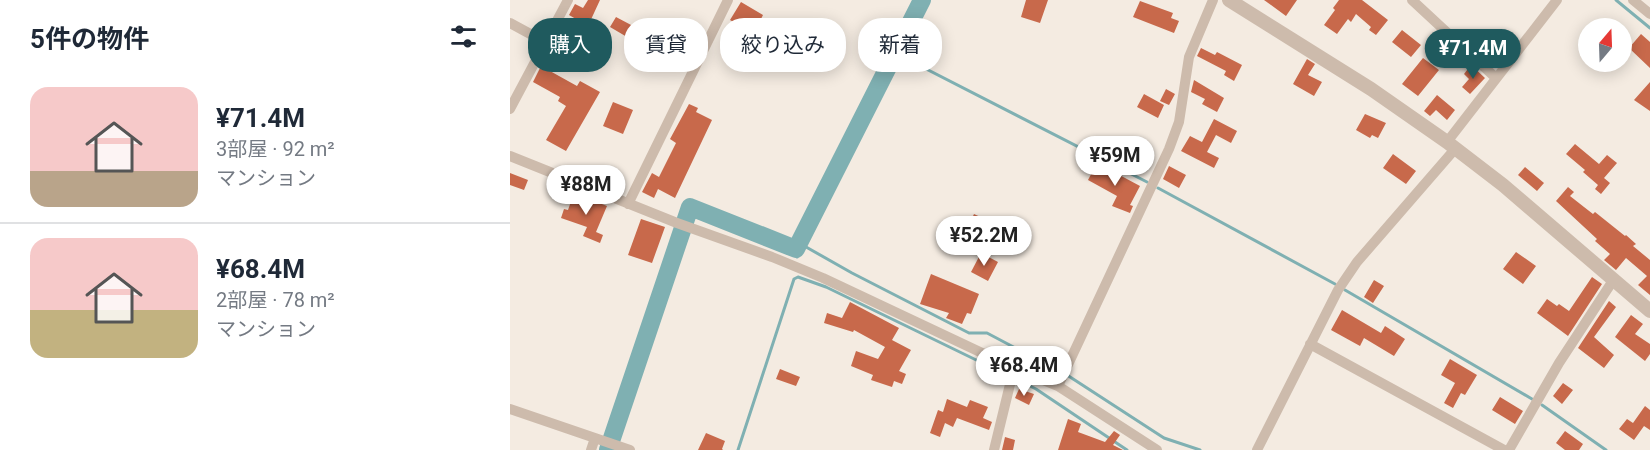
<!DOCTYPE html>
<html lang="ja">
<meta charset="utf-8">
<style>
body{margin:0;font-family:Roboto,"Noto Sans JP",sans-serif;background:#f6f6f7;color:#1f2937;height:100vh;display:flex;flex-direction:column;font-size:22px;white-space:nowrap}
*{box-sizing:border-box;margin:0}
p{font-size:20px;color:#747a83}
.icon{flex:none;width:33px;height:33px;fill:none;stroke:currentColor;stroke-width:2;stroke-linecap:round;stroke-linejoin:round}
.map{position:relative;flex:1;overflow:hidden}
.details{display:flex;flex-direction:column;background:#fff;width:510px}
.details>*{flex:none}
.banner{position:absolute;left:18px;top:18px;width:570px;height:54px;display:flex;gap:12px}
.needle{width:39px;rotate:19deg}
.tools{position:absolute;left:1068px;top:18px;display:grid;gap:12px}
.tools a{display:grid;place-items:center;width:54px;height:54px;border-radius:50%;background:#fff;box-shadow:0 3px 15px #0003;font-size:30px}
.price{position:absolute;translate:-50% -51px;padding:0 14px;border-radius:21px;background:#fff;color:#222;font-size:20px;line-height:39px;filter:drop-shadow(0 2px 3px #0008)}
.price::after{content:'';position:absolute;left:50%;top:36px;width:18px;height:14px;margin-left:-9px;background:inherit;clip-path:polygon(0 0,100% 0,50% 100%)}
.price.active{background:#1f5a5e;color:#fff}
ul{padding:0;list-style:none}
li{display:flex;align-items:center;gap:18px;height:150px;padding:0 30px}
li+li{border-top:2px solid #e0e1e3}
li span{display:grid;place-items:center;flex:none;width:168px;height:120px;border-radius:18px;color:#555}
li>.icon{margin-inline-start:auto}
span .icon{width:72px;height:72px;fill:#fffc;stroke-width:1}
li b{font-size:26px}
h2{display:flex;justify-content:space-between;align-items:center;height:72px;padding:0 30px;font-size:26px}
.tag{padding:0 21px;border-radius:24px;background:#fff;box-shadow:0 3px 15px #0003;font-size:21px;line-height:54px}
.tag.active{background:#1f5a5e;color:#fff}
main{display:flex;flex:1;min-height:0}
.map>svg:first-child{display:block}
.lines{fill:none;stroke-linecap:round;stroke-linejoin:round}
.stream{stroke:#7fb0b2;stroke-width:3}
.river{stroke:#7fb0b2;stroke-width:18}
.building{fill:#c8694b}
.minor{stroke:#cdbbac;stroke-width:10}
.tertiary{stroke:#cdbbac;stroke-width:14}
</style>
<main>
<section class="details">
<h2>5件の物件<svg class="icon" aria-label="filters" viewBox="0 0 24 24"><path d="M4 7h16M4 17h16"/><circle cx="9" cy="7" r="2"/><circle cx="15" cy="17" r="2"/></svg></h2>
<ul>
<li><span style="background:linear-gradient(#f6c9c9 70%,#b9a48a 0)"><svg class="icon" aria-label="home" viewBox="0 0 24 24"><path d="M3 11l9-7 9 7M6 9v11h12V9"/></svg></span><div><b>¥71.4M</b><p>3部屋 · 92 m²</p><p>マンション</p></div></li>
<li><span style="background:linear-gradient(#f6c9c9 60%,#c2b280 0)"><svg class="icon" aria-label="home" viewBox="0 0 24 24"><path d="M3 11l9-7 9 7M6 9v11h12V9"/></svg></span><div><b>¥68.4M</b><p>2部屋 · 78 m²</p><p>マンション</p></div></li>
</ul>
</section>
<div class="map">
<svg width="1140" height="450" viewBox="0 0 1140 450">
<rect width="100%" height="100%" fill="#f4ebe1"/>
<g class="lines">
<!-- stream -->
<path class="stream" d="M1106,0L1140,28
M385,53L637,182
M648,188L825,284
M289,243L342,273L459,333H477L551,372
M286,249L287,257
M835,290L1022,399
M557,375L654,438L690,450
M508,380L526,389L617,450
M1032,405L1096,450
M228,450L284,279L288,277L316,287L495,374"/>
<!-- river -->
<path class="river" d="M98,450L180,207L286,249L412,0"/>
</g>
<!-- building -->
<path class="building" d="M78,0H90L78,26L59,15L65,4L73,8Z
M516,0H538L530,23L511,17Z
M754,0H787L776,16Z
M829,0H852L878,20L866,35L859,30L861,27L846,14L841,22L838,19L827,34L814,25L825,10L823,8Z
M630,1L663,13L661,18L669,21L664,33L623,17Z
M231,2L253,15L251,19L259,23L251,38L220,20Z
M106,17L123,26L117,37L100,27Z
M892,30L911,45L901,57L882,42Z
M1131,34L1140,42V68L1119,48Z
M691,48L705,55L707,52L732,65L724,81L714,75L716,71L687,56Z
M913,58L929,70L908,96L892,84Z
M797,59L805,64L798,75L812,82L804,96L783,84Z
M961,65L975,78L960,94L952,87L959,79L954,74Z
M31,66L67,86L70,81L90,92L56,151L36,140L56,106L48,101L50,97L23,82Z
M684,80L714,98L707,112L692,104L695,99L681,92Z
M1140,82V111L1124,100Z
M656,89L665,94L659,105L650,101Z
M634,94L654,105L648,118L627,107Z
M927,95L945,110L937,120L926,110L920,116L914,111Z
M103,102L123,110L113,134L93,126Z
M179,104L188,108L186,112L202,120L165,198L148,189L144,198L132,192L142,173L149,177L166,143L160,139Z
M855,114L876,123L868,138L862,135L860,138L846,130Z
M704,119L727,131L721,143L706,135L697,152L709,158L704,168L671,151L680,136L692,142Z
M1065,144L1089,164L1097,155L1107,163L1094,178L1100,183L1091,194L1085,189L1088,185L1073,172L1075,170L1056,154Z
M883,154L906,171L896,184L873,168Z
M587,163L630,186L620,205L623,206L620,213L602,206L607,196L578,180Z
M659,166L676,175L669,188L653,179Z
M1015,167L1034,183L1027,191L1008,175Z
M0,173L18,180L14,190L0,185Z
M1058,187L1064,192L1060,196L1074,207L1083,214L1085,212L1115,236L1116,235L1126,244L1123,246L1140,260V295L1128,285L1137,276L1116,258L1106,270L1094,260L1100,254L1085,241L1087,239L1046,201Z
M64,193L97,206L86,232L93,235L90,243L73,236L77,227L51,218L54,209L58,210Z
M464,214L479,221L471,236L457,229Z
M131,219L155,227L142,263L118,255Z
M1006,252L1026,266L1013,284L993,269Z
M471,253L488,262L478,281L461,272Z
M421,274L469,294L461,314L457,313L452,324L436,318L439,313L410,304Z
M1082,277L1092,284L1058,336L1027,313L1037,299L1047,306L1049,304L1059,311Z
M864,280L874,286L863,303L854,297Z
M1099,301L1106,307L1084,337L1104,355L1094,368L1068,348Z
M340,302L389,328L382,340L401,350L389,371L396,374L392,384L384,381L382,387L361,380L363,375L341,366L346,351L368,359L375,347L344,330L343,332L314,323L317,313L332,318Z
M832,310L871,333L875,326L895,339L884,356L854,338L850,346L821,330Z
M1121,315L1133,324L1125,334L1140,344V354L1135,361L1105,337Z
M940,359L967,375L955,395L951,393L943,408L934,403L945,383L931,375Z
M270,369L290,377L286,386L266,379Z
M1053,383L1063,390L1052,404L1043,396Z
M509,389L524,394L519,405L505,398Z
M990,397L1013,411L1005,424L982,410Z
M437,399L457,407L460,400L478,407L473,418L482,422L479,430L447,418L443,427L435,423L430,437L420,433L428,410L433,412Z
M1135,406L1140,410V430L1134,426L1124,440L1109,429L1117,419L1123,423Z
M558,419L571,424L568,432L595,442L604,431L610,435L603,445L613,450H548Z
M1055,431L1073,444L1069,450H1055L1046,443Z
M196,433L215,441L212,449L213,450H188Z
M495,437L505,440L503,450H492Z"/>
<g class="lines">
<!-- minor -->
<path class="minor" d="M902,0L986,78
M1123,0L1140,14
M0,23L35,42
M0,109L58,0
M937,142L1047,0
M0,156L167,223L262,257L313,278L504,368L548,386L647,450
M118,204L218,0
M800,344L994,450
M548,386L659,149L669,122L679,57L703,0
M0,409L120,450
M81,450L85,438
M484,450L504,368
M747,450L828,290L847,262L945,149
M999,450L1049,363L1104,279"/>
<!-- tertiary -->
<path class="tertiary" d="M719,0L861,89L937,142L993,185L1140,311"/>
</g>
</svg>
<div class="tools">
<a><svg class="needle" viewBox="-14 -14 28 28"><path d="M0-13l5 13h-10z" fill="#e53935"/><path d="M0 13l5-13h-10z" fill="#747a83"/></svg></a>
</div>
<b class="price active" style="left:963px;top:80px">¥71.4M</b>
<b class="price" style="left:605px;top:187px">¥59M</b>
<b class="price" style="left:76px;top:216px">¥88M</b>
<b class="price" style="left:474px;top:267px">¥52.2M</b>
<b class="price" style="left:514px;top:397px">¥68.4M</b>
<div class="banner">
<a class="tag active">購入</a>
<a class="tag">賃貸</a>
<a class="tag">絞り込み</a>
<a class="tag">新着</a>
</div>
</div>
</main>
